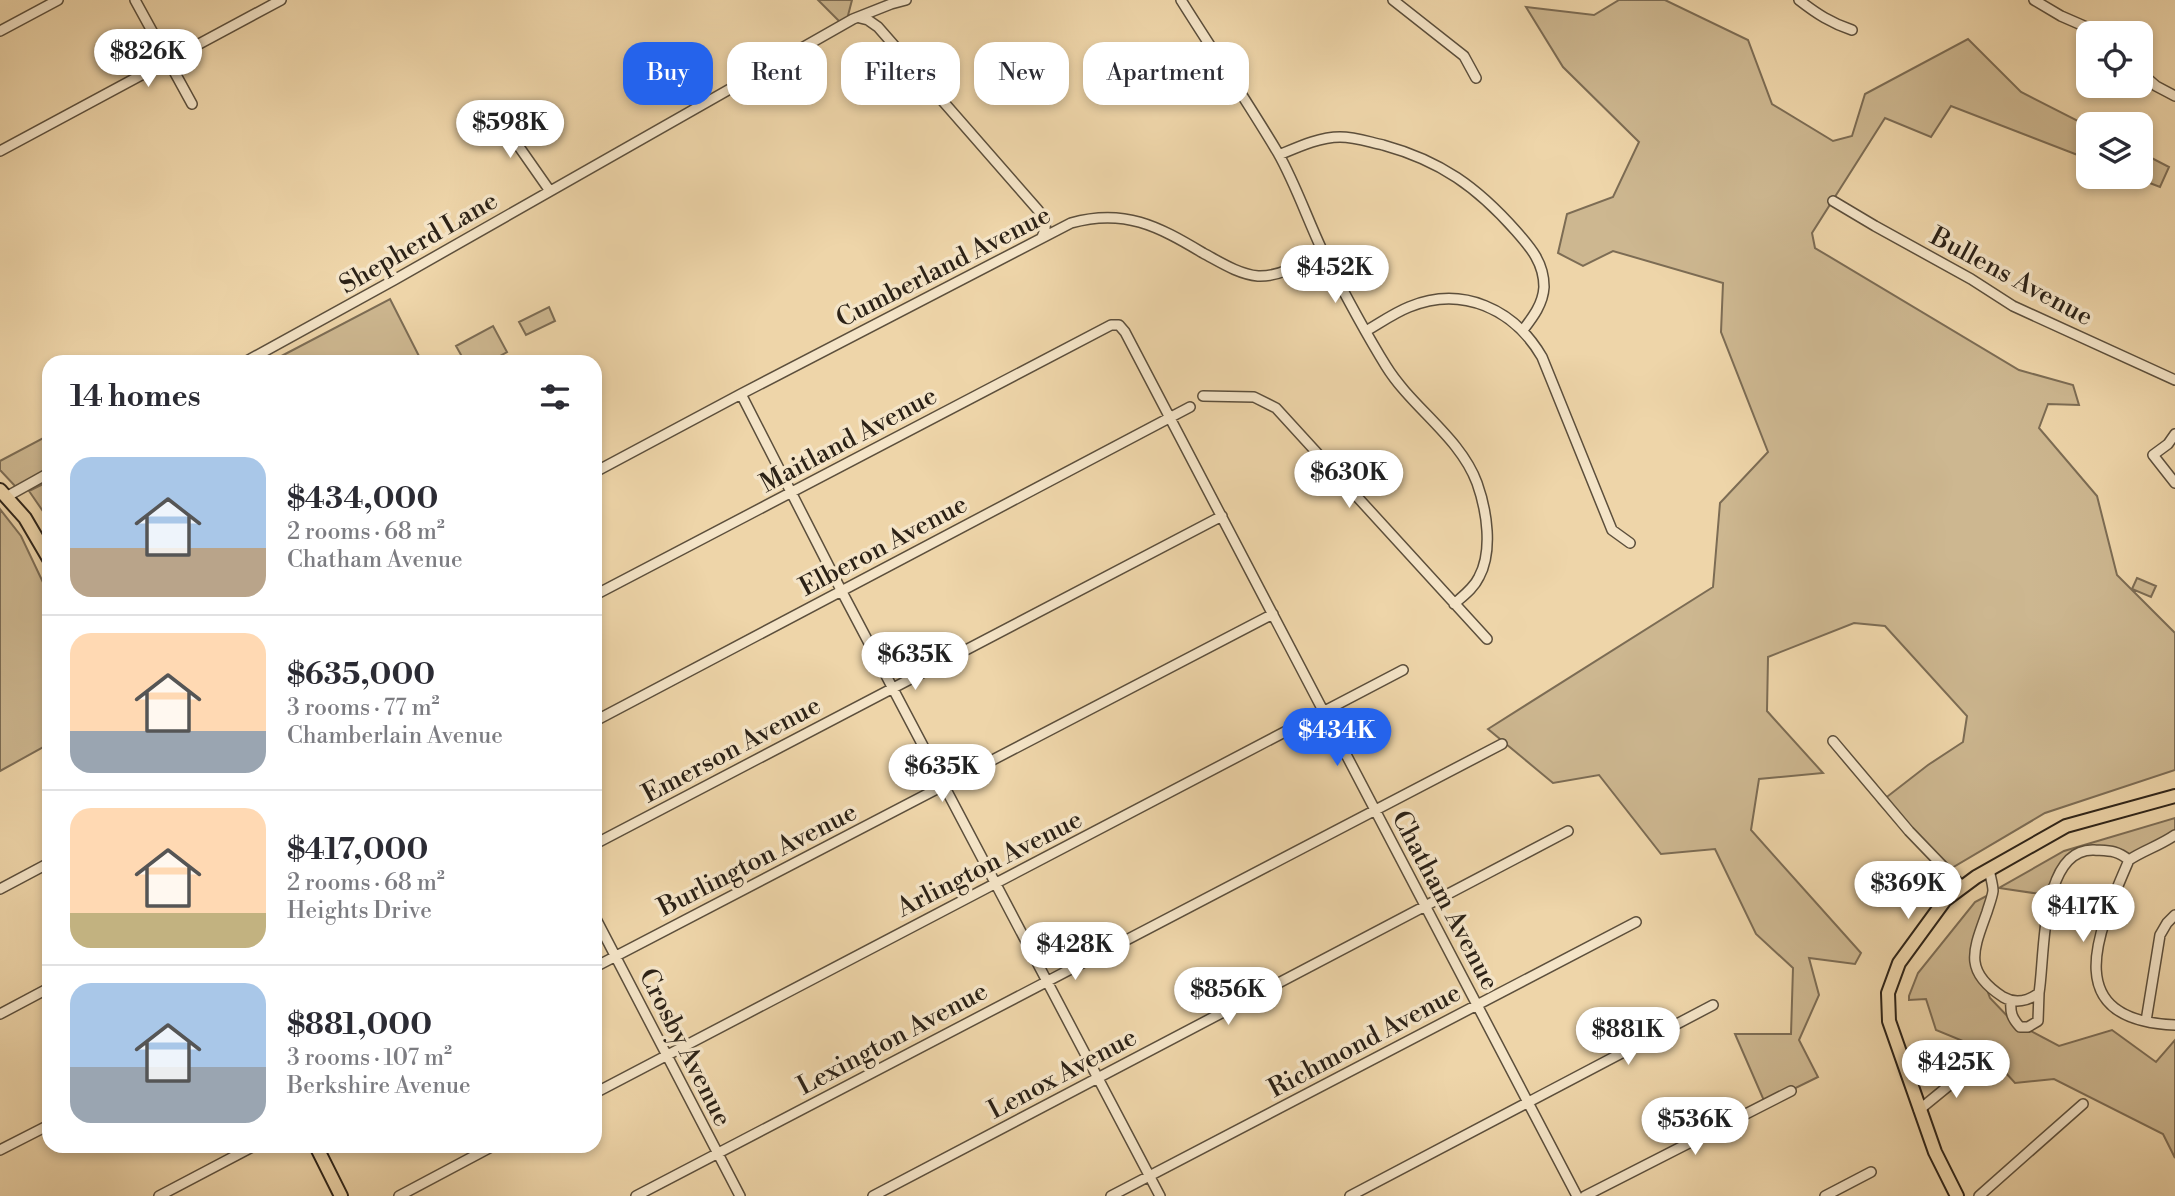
<!DOCTYPE html>
<meta charset="utf-8">
<style>
body{margin:0;font-family:"Libre Bodoni",serif;background:#f2f2f3;color:#2b2b33;height:100vh;display:flex;flex-direction:column;font-size:26px;white-space:nowrap}
*{box-sizing:border-box;margin:0}
p{font-size:23px;color:#7c7c81}
.icon{flex:none;width:38px;height:38px;fill:none;stroke:currentColor;stroke-width:2;stroke-linecap:round;stroke-linejoin:round}
.map{position:relative;flex:1;overflow:hidden}
.panel{position:absolute;left:42px;top:355px;width:560px;height:798px;display:flex;flex-direction:column;background:#fff;border-radius:21px;box-shadow:0 4px 10px #0003}
.panel>*{flex:none}
.guide{position:absolute;left:623px;top:42px;width:665px;height:63px;display:flex;gap:14px}
.buttons{position:absolute;left:2076px;top:21px;display:grid;gap:14px}
.buttons a{display:grid;place-items:center;width:77px;height:77px;border-radius:14px;background:#fff;box-shadow:0 4px 10px #0003;font-size:35px}
.price{position:absolute;translate:-50% -60px;padding:0 16px;border-radius:24px;background:#fff;color:#222;font-size:23px;line-height:46px;filter:drop-shadow(0 2px 4px #0008)}
.price::after{content:'';position:absolute;left:50%;top:42px;width:21px;height:16px;margin-left:-10px;background:inherit;clip-path:polygon(0 0,100% 0,50% 100%)}
.price.selected{background:#2563eb;color:#fff}
ul{padding:0;list-style:none}
li{display:flex;align-items:center;gap:21px;height:175px;padding:0 28px}
li+li{border-top:2px solid #e1e1e2}
li span{display:grid;place-items:center;flex:none;width:196px;height:140px;border-radius:21px;color:#555}
li>.icon{margin-inline-start:auto}
span .icon{width:84px;height:84px;fill:#fffc;stroke-width:1}
li b{font-size:30px}
h2{display:flex;justify-content:space-between;align-items:center;height:84px;padding:0 28px;font-size:30px}
.pill{padding:0 24px;border-radius:21px;background:#fff;box-shadow:0 4px 10px #0003;font-size:24px;line-height:63px}
.pill.selected{background:#2563eb;color:#fff}
.map>svg:first-child{display:block}
.green{fill:#cdb790;stroke:#7c6c54;stroke-width:2}
.lines{fill:none;stroke-linecap:round;stroke-linejoin:round}
.minor-casing{stroke:#5c4f3c;stroke-width:12}
.major-casing{stroke:#2c2217;stroke-width:16}
.minor{stroke:#f4e4c7;stroke-width:9}
.major{stroke:#eed5a9;stroke-width:12}
.labels{text-anchor:middle;stroke-width:7;stroke-linejoin:round;paint-order:stroke}
.street-label{font-size:26px;fill:#2c2217;stroke:#f4e4c7}
</style>
<div class="map">
<svg width="2175" height="1196" viewBox="0 0 2175 1196">
<rect width="100%" height="100%" fill="#eed5a9"/>
<filter id="stains"><feTurbulence type="fractalNoise" baseFrequency=".00286" numOctaves="4"/><feColorMatrix values="0 0 0 0 .2 0 0 0 0 .09 0 0 0 0 .02 0 0 0 .5 -.17"/></filter>
<radialGradient id="worn" r=".72"><stop offset=".6" stop-color="#630" stop-opacity="0"/><stop offset="1" stop-color="#630" stop-opacity=".3"/></radialGradient>
<!-- green -->
<path class="green" d="M818,0H852L845,27Z
M1619,0H1665L1748,40L1772,104L1833,141L1852,136L1865,94L1968,39L2021,92L2088,126V159L1951,106L1931,137L1885,118L1812,233L1815,248L2019,370L2073,385L2079,405L2048,404L2039,428L2097,496L2117,575L2175,633V770L2045,813L1945,872L1879,803L1928,765L1963,742L1967,716L1885,626L1854,623L1768,657L1767,711L1823,773L1759,779L1751,830L1861,953L1855,964L1809,958L1819,995L1799,1040L1818,1077L1765,1103L1735,1034H1791L1793,968L1756,934L1715,849L1661,854L1599,775L1553,783L1488,729L1713,587L1720,503L1768,452L1721,332L1723,283L1613,251L1583,266L1558,253L1567,214L1613,197L1639,142L1563,67L1526,7L1594,15Z
M2140,152L2169,167L2160,187L2134,177H2140Z
M390,299L422,362H270Z
M549,307L555,321L526,335L519,322Z
M493,326L507,352L489,362H465L456,346Z
M47,436L49,440V470L18,486H15L0,470V461Z
M49,481V520L29,491Z
M0,509L21,536L49,595V744L0,771Z
M2137,578L2156,586L2151,597L2132,589Z
M2175,818V838L2135,855H2079L2040,894L1999,888L2064,851Z
M1992,893L1975,957L1990,998L2012,1021L2059,1046L2112,1030L2156,1062L2175,1040V1158L2163,1134L2054,1079L2015,1083L1985,1050L1936,1030L1926,999L1909,1000V996L1918,973L1975,902Z"/>
<g class="lines">
<!-- minor casing -->
<g class="minor-casing">
<path id="minor" d="M135,0L192,104
M1181,0C1213,51 1247,101 1278,153C1295,183 1307,218 1322,250C1342,289 1363,329 1386,366C1412,408 1460,437 1477,483C1487,511 1493,551 1479,577C1474,588 1463,596 1454,604
M1393,0L1464,56L1476,78
M1799,0C1817,14 1831,23 1852,30
M2034,0L2061,16L2100,33
M860,18L868,20L878,27L1038,210C1045,219 1048,226 1042,237
M0,31L58,0
M2140,72L2156,86L2175,96
M494,111L550,191
M0,151L281,0
M1279,155C1298,147 1319,137 1340,137C1355,137 1369,142 1383,145C1441,161 1477,187 1516,231C1531,248 1544,263 1544,287C1543,304 1533,317 1523,330
M1833,201L1875,226L1971,279L2013,306L2175,380
M1366,331C1380,323 1394,313 1409,307C1462,285 1514,309 1542,357L1612,530L1630,543
M245,362L394,280L853,19L891,4L906,0
M741,394L841,590L1160,1196
M1203,396L1254,397L1276,408L1487,639
M2175,434L2168,444L2153,455L2175,483
M595,472L741,394L1071,223C1124,208 1158,226 1203,253C1220,262 1238,274 1258,276C1282,277 1303,262 1323,251
M6,497L49,473
M595,595L1111,325H1119L1125,332L1577,1196
M595,721L1190,407
M1833,741L1909,831L1962,886
M2175,835C2159,846 2144,850 2129,860C2098,932 2057,1020 2175,1025
M595,844L1222,516
M1989,869C1990,876 1993,884 1993,891C1992,898 1989,905 1987,912C1973,951 1963,971 2003,997C2015,1004 2028,1001 2039,993C2045,957 2040,848 2094,850C2110,851 2116,850 2129,860
M0,889L49,863
M595,917L740,1196
M595,967L1273,614
M2011,1001C2010,1013 2012,1018 2020,1027H2028L2038,1021L2039,993
M0,1014L49,988
M2146,1021L2160,935L2167,923L2175,915
M595,1093L1403,670
M1919,1110L1952,1083L1964,1065
M0,1150L49,1125
M159,1196L254,1146
M399,1196L493,1146
M636,1196L1502,744
M873,1196L1568,831
M1111,1196L1636,922
M1350,1196L1713,1005
M1585,1196L1791,1091
M1825,1196L1871,1172
M1979,1196L2083,1104"/>
</g>
<!-- major casing -->
<g class="major-casing">
<path id="major" d="M0,490L25,518L49,559
M316,1146L341,1196
M1957,1196L1935,1152L1889,1021L1888,993L1899,963L1945,900L1976,877L2066,826L2175,796"/>
</g>
<!-- minor -->
<use href="#minor" class="minor"/>
<!-- major -->
<use href="#major" class="major"/>
</g>
<g class="labels">
<!-- street labels -->
<g class="street-label">
<text transform="translate(418 242) rotate(-30)" y="9">Shepherd Lane</text>
<text transform="translate(943 266) rotate(-27)" y="9">Cumberland Avenue</text>
<text transform="translate(2012 276) rotate(28)" y="9">Bullens Avenue</text>
<text transform="translate(848 439) rotate(-28)" y="9">Maitland Avenue</text>
<text transform="translate(883 545) rotate(-28)" y="9">Elberon Avenue</text>
<text transform="translate(731 749) rotate(-28)" y="9">Emerson Avenue</text>
<text transform="translate(757 859) rotate(-27)" y="9">Burlington Avenue</text>
<text transform="translate(989 863) rotate(-27)" y="9">Arlington Avenue</text>
<text transform="translate(1446 900) rotate(62)" y="9">Chatham Avenue</text>
<text transform="translate(892 1038) rotate(-28)" y="9">Lexington Avenue</text>
<text transform="translate(1364 1040) rotate(-28)" y="9">Richmond Avenue</text>
<text transform="translate(686 1047) rotate(63)" y="9">Crosby Avenue</text>
<text transform="translate(1062 1073) rotate(-28)" y="9">Lenox Avenue</text>
</g>
</g>
<rect width="100%" height="100%" filter="url(#stains)"/>
<rect width="100%" height="100%" fill="url(#worn)"/>
</svg>
<div class="buttons">
<a><svg class="icon" aria-label="locate" viewBox="0 0 24 24"><circle cx="12" cy="12" r="6"/><path d="M12 2v4M12 18v4M2 12h4M18 12h4"/></svg></a>
<a><svg class="icon" aria-label="layers" viewBox="0 0 24 24"><path d="M12 4l9 5-9 5-9-5zM3 14l9 5 9-5"/></svg></a>
</div>
<b class="price" style="left:148px;top:89px">$826K</b>
<b class="price" style="left:510px;top:160px">$598K</b>
<b class="price" style="left:1335px;top:305px">$452K</b>
<b class="price" style="left:1349px;top:510px">$630K</b>
<b class="price" style="left:915px;top:692px">$635K</b>
<b class="price selected" style="left:1337px;top:768px">$434K</b>
<b class="price" style="left:942px;top:804px">$635K</b>
<b class="price" style="left:1908px;top:921px">$369K</b>
<b class="price" style="left:2083px;top:944px">$417K</b>
<b class="price" style="left:1075px;top:982px">$428K</b>
<b class="price" style="left:1228px;top:1027px">$856K</b>
<b class="price" style="left:1628px;top:1067px">$881K</b>
<b class="price" style="left:1956px;top:1100px">$425K</b>
<b class="price" style="left:1695px;top:1157px">$536K</b>
<div class="guide">
<a class="pill selected">Buy</a>
<a class="pill">Rent</a>
<a class="pill">Filters</a>
<a class="pill">New</a>
<a class="pill">Apartment</a>
</div>
<section class="panel">
<h2>14 homes<svg class="icon" aria-label="filters" viewBox="0 0 24 24"><path d="M4 7h16M4 17h16"/><circle cx="9" cy="7" r="2"/><circle cx="15" cy="17" r="2"/></svg></h2>
<ul>
<li><span style="background:linear-gradient(#a9c7e8 65%,#b9a48a 0)"><svg class="icon" aria-label="home" viewBox="0 0 24 24"><path d="M3 11l9-7 9 7M6 9v11h12V9"/></svg></span><div><b>$434,000</b><p>2 rooms · 68 m²</p><p>Chatham Avenue</p></div></li>
<li><span style="background:linear-gradient(#ffd9b3 70%,#9aa5b1 0)"><svg class="icon" aria-label="home" viewBox="0 0 24 24"><path d="M3 11l9-7 9 7M6 9v11h12V9"/></svg></span><div><b>$635,000</b><p>3 rooms · 77 m²</p><p>Chamberlain Avenue</p></div></li>
<li><span style="background:linear-gradient(#ffd9b3 75%,#c2b280 0)"><svg class="icon" aria-label="home" viewBox="0 0 24 24"><path d="M3 11l9-7 9 7M6 9v11h12V9"/></svg></span><div><b>$417,000</b><p>2 rooms · 68 m²</p><p>Heights Drive</p></div></li>
<li><span style="background:linear-gradient(#a9c7e8 60%,#9aa5b1 0)"><svg class="icon" aria-label="home" viewBox="0 0 24 24"><path d="M3 11l9-7 9 7M6 9v11h12V9"/></svg></span><div><b>$881,000</b><p>3 rooms · 107 m²</p><p>Berkshire Avenue</p></div></li>
</ul>
</section>
</div>
